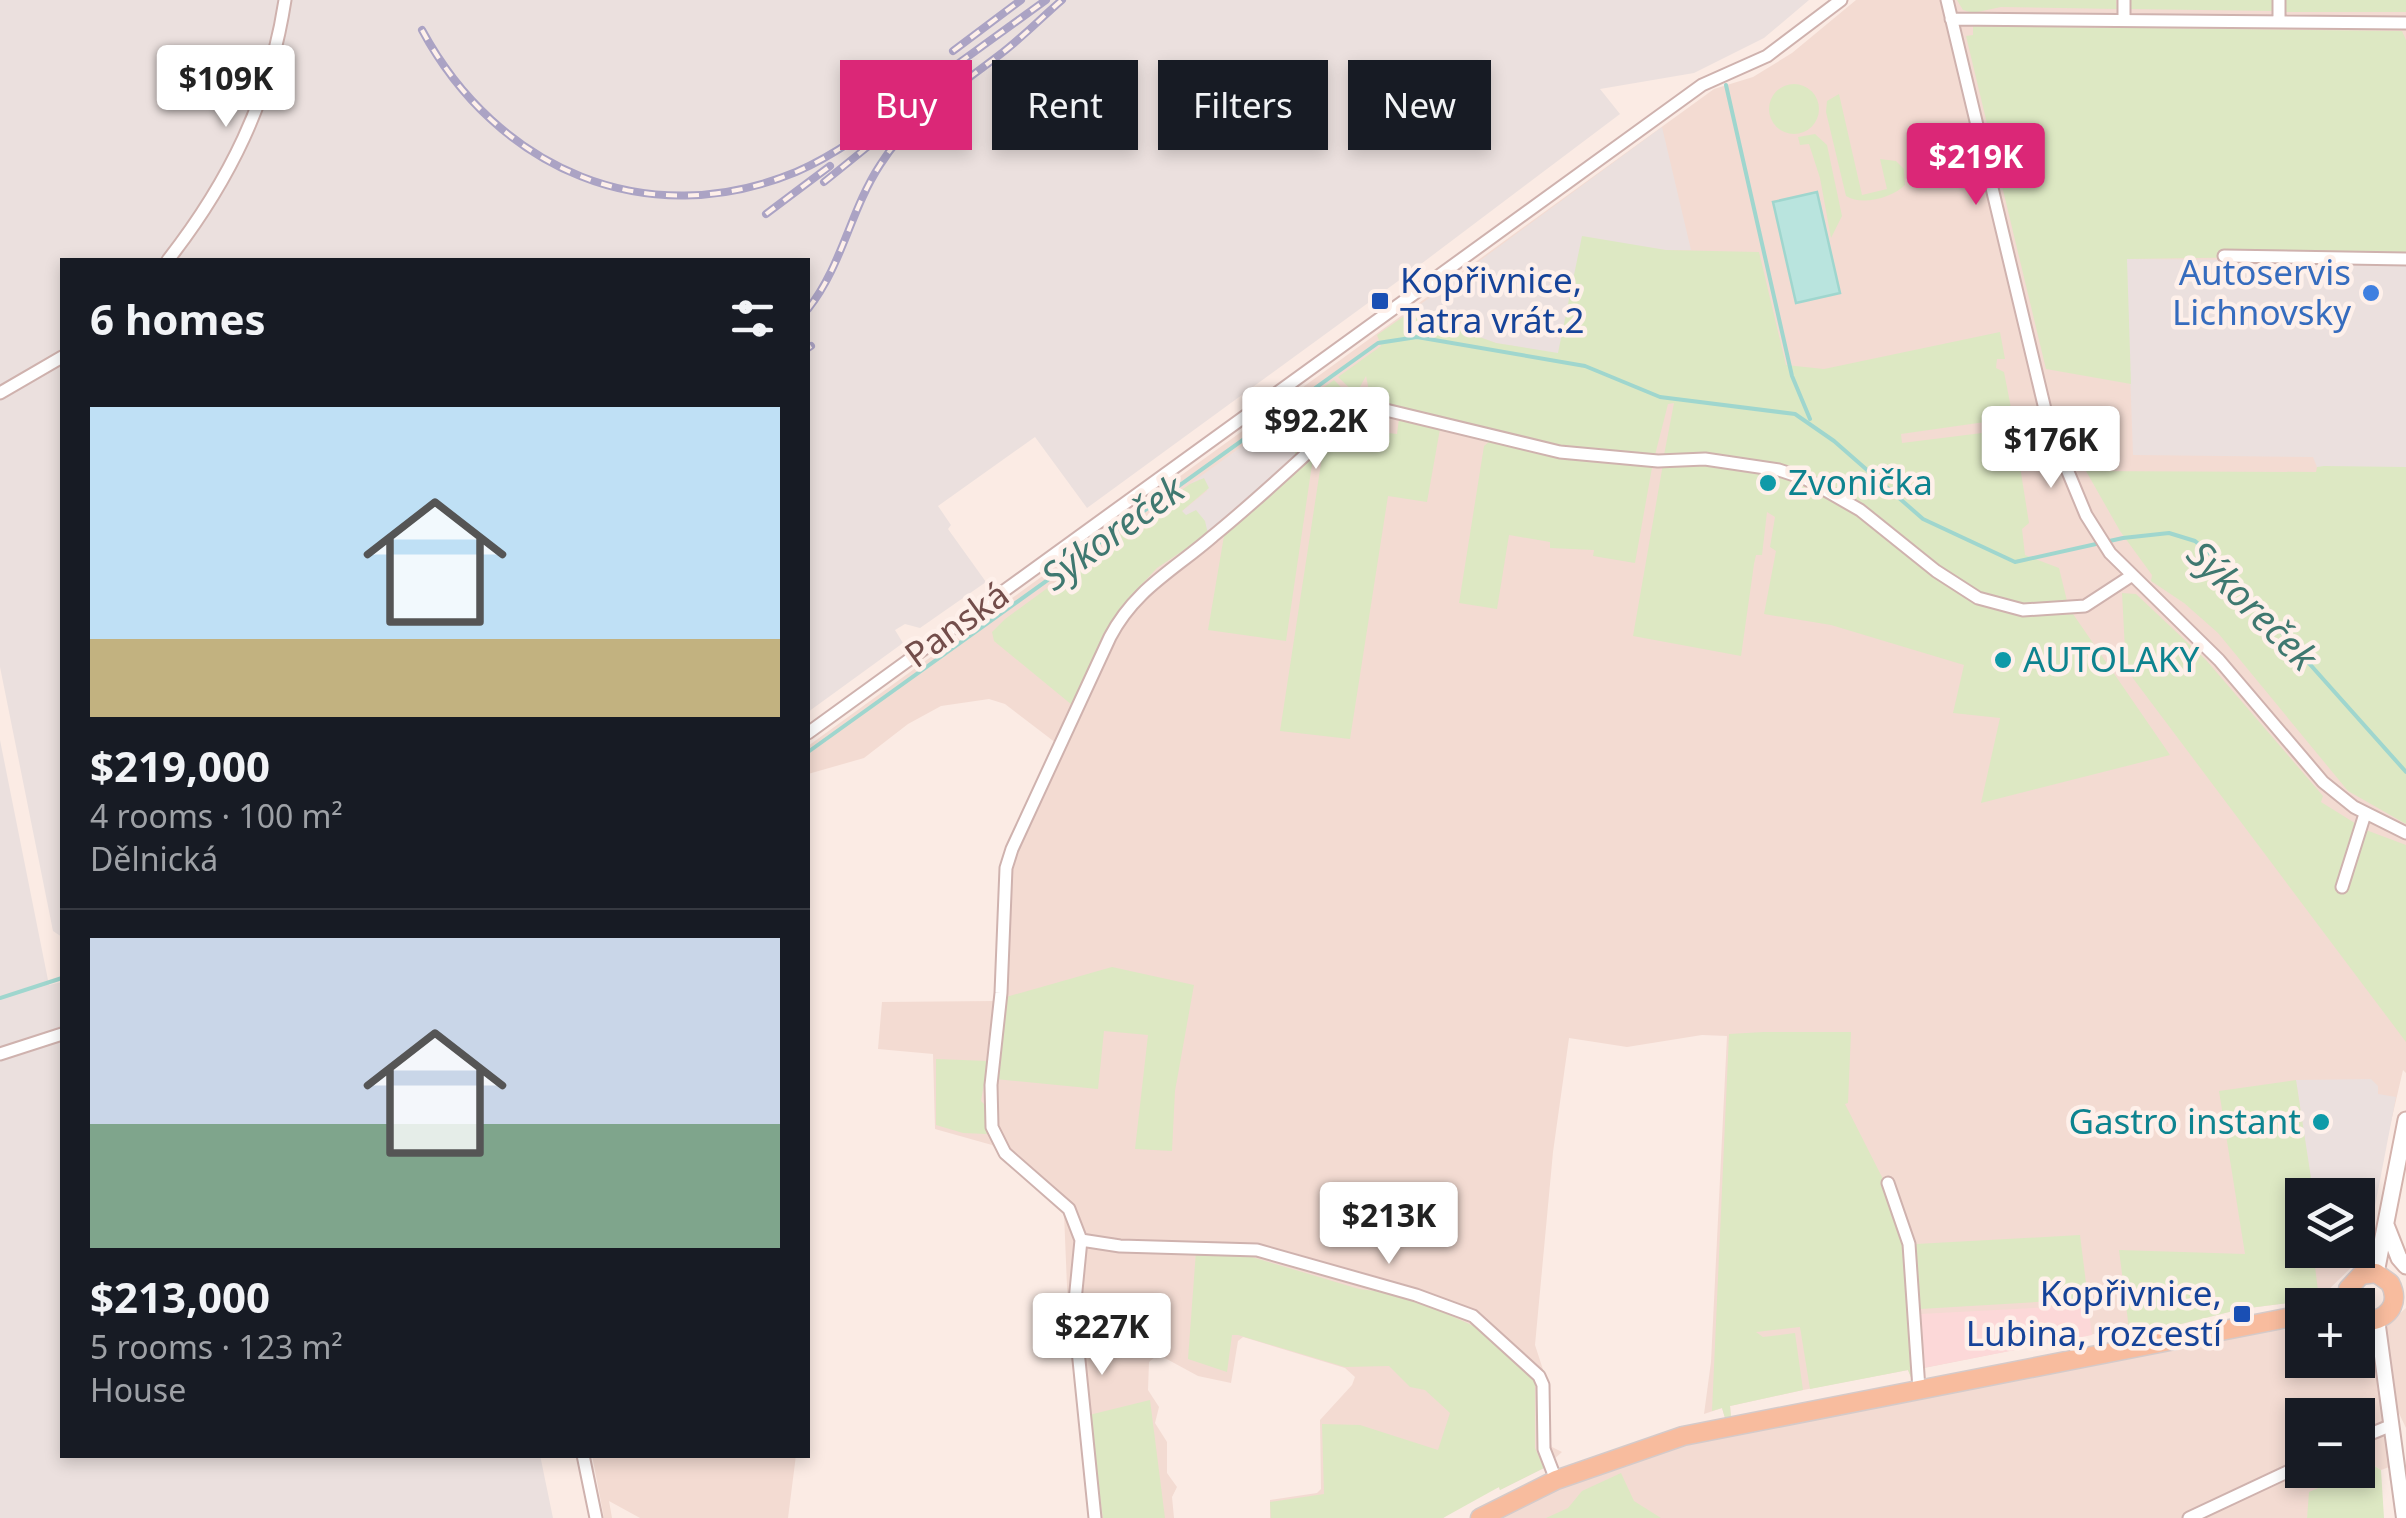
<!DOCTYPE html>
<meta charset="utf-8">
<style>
body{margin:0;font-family:"Noto Sans",sans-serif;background:#242831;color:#f1f3f6;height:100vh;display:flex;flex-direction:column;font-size:38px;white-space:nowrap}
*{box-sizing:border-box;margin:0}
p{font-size:32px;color:#9ea1a6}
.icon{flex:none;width:55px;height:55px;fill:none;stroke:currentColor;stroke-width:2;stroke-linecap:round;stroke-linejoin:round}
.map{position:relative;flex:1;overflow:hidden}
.side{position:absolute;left:60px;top:258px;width:750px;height:1200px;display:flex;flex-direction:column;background:#171b24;border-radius:0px;box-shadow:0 5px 15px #0003}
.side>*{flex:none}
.banner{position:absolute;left:840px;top:60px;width:950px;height:90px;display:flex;gap:20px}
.buttons{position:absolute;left:2285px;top:1178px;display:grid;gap:20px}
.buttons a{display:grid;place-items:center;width:90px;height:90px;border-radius:0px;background:#171b24;box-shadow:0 5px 15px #0003;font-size:50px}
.price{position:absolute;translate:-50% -85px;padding:0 22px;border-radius:10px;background:#fff;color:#222;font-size:32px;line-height:65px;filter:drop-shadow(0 2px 5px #0008)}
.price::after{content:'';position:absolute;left:50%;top:60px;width:30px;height:22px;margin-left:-15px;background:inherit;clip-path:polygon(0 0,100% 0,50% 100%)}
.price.current{background:#db2777;color:#fff}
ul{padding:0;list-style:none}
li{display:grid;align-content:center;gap:20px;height:530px;padding:0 30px}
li+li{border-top:2px solid #363941}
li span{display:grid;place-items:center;height:310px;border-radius:0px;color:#555}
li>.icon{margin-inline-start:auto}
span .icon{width:180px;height:180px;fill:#fffc;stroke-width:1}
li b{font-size:42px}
h2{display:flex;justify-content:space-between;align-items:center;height:120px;padding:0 30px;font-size:42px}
.chip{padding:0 35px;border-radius:0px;background:#171b24;box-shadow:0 5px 15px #0003;font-size:35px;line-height:90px}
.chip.current{background:#db2777;color:#fff}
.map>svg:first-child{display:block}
.residential{fill:#f3dbd2;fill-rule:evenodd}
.commercial{fill:#fcd8d8}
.industrial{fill:#ebe0de}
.green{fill:#dde8c3}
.water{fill:#b9e4de;stroke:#9fd6ce;stroke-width:2.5}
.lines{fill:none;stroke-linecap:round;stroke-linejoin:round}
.stream{stroke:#9fd6ce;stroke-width:4}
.minor-casing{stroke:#cfb2ae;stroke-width:15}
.tertiary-casing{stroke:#cfb2ae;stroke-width:18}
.secondary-casing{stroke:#d4b3ad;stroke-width:19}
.primary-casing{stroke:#d5cac9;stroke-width:21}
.minor{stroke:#fff;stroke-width:11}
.tertiary{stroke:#fff;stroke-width:14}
.secondary{stroke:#fff;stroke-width:15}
.primary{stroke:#f8bc9e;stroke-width:18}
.rail-casing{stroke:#aba3c4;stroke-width:8}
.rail{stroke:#fef0ea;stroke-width:4;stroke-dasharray:11;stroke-linecap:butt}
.shop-dot{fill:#3f7fe0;stroke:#fef0ea;stroke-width:4}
.transit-dot{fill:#1a4fb4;stroke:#fef0ea;stroke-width:4}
.culture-dot{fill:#0f9aa8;stroke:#fef0ea;stroke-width:4}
.labels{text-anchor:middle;stroke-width:9;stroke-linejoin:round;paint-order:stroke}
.shop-label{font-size:35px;fill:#366cbe;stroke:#fef0ea;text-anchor:end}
.transit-label{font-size:35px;fill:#164399;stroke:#fef0ea;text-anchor:start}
.culture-label{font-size:35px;fill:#0d838f;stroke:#fef0ea;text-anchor:start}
.street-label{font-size:35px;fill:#734d4a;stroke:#fef0ea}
.water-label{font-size:38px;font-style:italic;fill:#3f7870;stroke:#fef0ea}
</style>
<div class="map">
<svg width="2406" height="1518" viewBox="0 0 2406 1518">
<rect width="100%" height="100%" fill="#fbebe4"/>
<!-- residential -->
<path class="residential" d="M1856,0H2406V1073L2403,1070L2378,1178L2366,1253L2319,1299L2241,1309L2165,1328V1332L2159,1334L2158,1330L2130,1337L2129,1333L2101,1338L2094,1334L1924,1368L1913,1382L1908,1370L1803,1390L1730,1406L1731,1417L1725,1418L1722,1408L1704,1414L1711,1362L1727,1036L1702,1035L1627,1047L1569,1038L1553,1152L1535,1345L1548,1385L1550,1441L1552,1447L1562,1452L1544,1468L1500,1490L1499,1487L1477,1496L1443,1518H1270V1500L1317,1493L1321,1489L1320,1420L1352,1385L1355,1377L1345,1368L1243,1337L1238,1341L1231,1383L1198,1376L1163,1357L1156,1356L1149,1362L1148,1390L1159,1407L1155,1423L1167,1442V1473L1177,1487L1172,1497L1174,1518H1091L1068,1311L1064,1213L1057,1202L992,1145L935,1129L933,1054L878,1049L882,1002L995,1001L1002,866L1021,812L1056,743L1005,704L989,699L941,706L908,724L864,758L808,774V746L1714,89L1753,77L1792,53ZM2302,1195H2358V1250H2302Z
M2406,1308V1428L2396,1407L2386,1325Z
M2358,1322L2371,1334L2376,1350L2392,1466L2381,1470L2373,1465L2362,1468L2334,1482L2309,1509L2307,1518H1497L1570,1482L1669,1448L2274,1330L2302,1329V1360H2358ZM2302,1415H2358V1470H2302Z
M592,1455H796L788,1518H640L609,1501L612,1518H604Z"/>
<!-- commercial -->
<path class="commercial" d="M2088,1305L2092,1335L1923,1368L1920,1314Z"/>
<!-- industrial -->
<path class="industrial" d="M0,0H1809L1764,38L1694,73L1600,89L1620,114L1405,276L1087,508L1035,437L938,506L951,525L948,529L986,582L920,628L905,624L895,630L903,643L808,712V260H62V937L53,931L0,667Z
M1662,127L1691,250H1666L1558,354L1496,343L1410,312Z
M2126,259L2406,261V467H2317L2313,457L2133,455Z
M1271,425L1295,452V458L1209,536L1163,567L1196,543L1182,511L1207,491L1200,479L1190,484Z
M0,740L49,985L62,982V1455H540L553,1518H0Z
M2371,1079L2378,1086V1094L2396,1097L2366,1253L2322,1259L2320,1250H2358V1195H2313L2296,1080Z"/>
<!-- green -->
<path class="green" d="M1957,0H2116L2117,9L2001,7L1973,13L1963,10Z
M2131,0H2272V11L2131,9Z
M2285,0H2406V12H2285Z
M1973,26L2402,31L2406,40V255L2127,259L2131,384L2046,369L1966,36L1973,35Z
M1769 109a25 25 0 1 1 50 0a25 25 0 1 1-50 0Z
M1839,94L1862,195L1887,189L1880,159L1896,161L1904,169L1905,185C1892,198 1862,206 1846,196L1826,112L1827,101Z
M1815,134L1827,145L1842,216L1831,238L1820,178L1809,144L1800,145L1798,137Z
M1582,236L1666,250L1759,252L1786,365L1824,369L2000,332L2005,359H1997L1996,368L2004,372L2013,418L1901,434L1902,443L2014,429L2029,523L2022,529L2025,555L2059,568L2068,605L2033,607L1991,598L1936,566L1861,505L1803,475L1699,457L1664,455L1674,403L1668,404L1655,455H1572L1402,409L1370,396L1366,376L1356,394L1338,377L1381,346L1377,335L1410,312L1496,343L1558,353Z
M1334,380L1353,399L1345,414L1295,458V452L1271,425Z
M1399,419L1440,429L1427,502L1388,496L1350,739L1280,731L1324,444L1353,420L1362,430L1397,434Z
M1490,441L1567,460L1653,462L1635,563L1593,556L1594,550L1550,548V542L1509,535L1497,609L1459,603L1484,446Z
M1314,451L1286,641L1208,630L1225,530Z
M1663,464C1702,466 1748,460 1785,475C1894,518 1941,626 2073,614L2170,755L1981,803L2000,718L1953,713L1964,665L1831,625L1764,614L1776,551L1770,547L1775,517L1767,512L1762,555H1756L1754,564L1741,656L1633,636Z
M2324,466L2406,467V824L2348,791L2218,633L2184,603L2151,581L2152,575L2120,531L2086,471L2316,472L2317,467Z
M1204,478L1209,488L1182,511L1186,515L1196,510L1205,521L1208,534L1157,568L1121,607L1072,705L994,641L992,632L1005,619L1190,484Z
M2122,593L2136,594L2206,660L2323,796L2321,802L2366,830L2406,845V1042L2126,669Z
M1112,967L1194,985L1175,1091L1172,1151L1135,1149L1148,1035L1104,1031L1098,1089L995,1079L1006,997Z
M1764,1032H1851L1848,1103L1845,1104L1886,1185L1907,1255L1913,1382L1908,1370L1810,1389L1800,1327L1756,1332L1763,1337L1795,1333L1803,1390L1730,1406L1731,1417L1725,1418L1722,1408L1712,1411L1729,1034Z
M936,1059L988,1061L981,1101L985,1105L987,1134L963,1133L936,1125Z
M2296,1080L2313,1191V1195H2302V1250H2313L2319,1299L2241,1309L2165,1328V1332L2157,1330L2130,1337L2119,1250L2245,1254L2219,1091Z
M2080,1235L2088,1299L1920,1309L1916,1244Z
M1196,1251L1252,1257L1359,1289L1406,1295L1478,1328L1535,1382V1448L1544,1468L1500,1490L1499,1487L1443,1518H1271L1270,1502L1324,1494L1322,1424L1360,1425L1438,1450L1450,1413L1425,1390L1410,1387L1389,1366L1345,1367L1238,1335H1232L1227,1372L1188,1359Z
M1150,1400L1165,1518H1103L1089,1415Z
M2373,1465L2381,1470L2384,1518H2307L2309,1492Z
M1621,1473L1634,1501L1661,1518H1546L1568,1508L1582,1491Z"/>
<!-- water -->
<path class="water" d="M1817,192L1840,293L1796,303L1773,202Z"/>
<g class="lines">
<!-- stream -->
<path class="stream" d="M1726,85L1792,376L1810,419
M808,752L1378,343L1417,337L1585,366L1660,397L1795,414L1834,441L1923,519L2015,562L2123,538L2169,533L2195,541L2215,558L2406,772
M0,998L62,978"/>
<!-- minor casing -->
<g class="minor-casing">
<path id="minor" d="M1947,0L2049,426L2086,515L2110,553L2219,660L2323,782L2354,807L2406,833
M2124,0V18
M1951,19L2406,23
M2279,21V0
M2224,256L2406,259
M168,260C229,182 270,99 285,0
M0,393L62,357
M808,733L1702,85L1767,56L1841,0
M2342,887L2365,814
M0,1054L62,1034
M1888,1183L1909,1244L1919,1389
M1081,1240L1120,1246L1257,1250L1416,1295L1473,1316L1539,1376L1543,1385L1544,1449L1556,1480
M2358,1439L2392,1425
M583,1455L596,1518
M1095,1518L1074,1311L1081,1240L1069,1209L1005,1153L992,1127L991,1085L1001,993L1006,868L1012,849L1110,637C1135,589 1174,570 1213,536C1261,497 1306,454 1351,413L1365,405L1560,452L1658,461L1705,459L1779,470L1806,479L1860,510L1936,571L1978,598L2023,610L2085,606L2131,576
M2189,1518L2302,1465"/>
</g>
<!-- tertiary casing -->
<g class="tertiary-casing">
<path id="tertiary" d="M2377,1319L2404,1518"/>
</g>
<!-- secondary casing -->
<g class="secondary-casing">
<path id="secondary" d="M2386,1225L2399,1258L2406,1266
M2376,1273L2406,1120"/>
</g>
<!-- primary casing -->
<g class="primary-casing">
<path id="primary" d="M2349,1305L2348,1289L2361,1275L2376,1273L2390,1283C2399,1300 2392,1315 2374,1320L2358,1316
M1480,1518L1556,1480L1683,1436L2302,1315"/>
</g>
<!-- minor -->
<use href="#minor" class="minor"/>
<!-- tertiary -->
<use href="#tertiary" class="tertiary"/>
<!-- secondary -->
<use href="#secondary" class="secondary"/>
<!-- primary -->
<use href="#primary" class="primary"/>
<!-- rail casing -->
<g class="rail-casing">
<path id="rail" d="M422,30C497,169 646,234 796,172C842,152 883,119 923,89C964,59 1005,30 1046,0
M953,51L1021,0
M824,182L886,132
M766,214L830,166
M808,309C842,266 850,211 880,165C910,117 955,89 998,56C1021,39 1041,18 1062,0
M808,348L811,346"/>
</g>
<!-- rail -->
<use href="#rail" class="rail"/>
</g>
<!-- markers -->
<circle class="shop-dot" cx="2371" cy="293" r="10"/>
<g class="transit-dot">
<rect x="1370" y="291" width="20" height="20" rx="5"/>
<rect x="2232" y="1304" width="20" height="20" rx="5"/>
</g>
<g class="culture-dot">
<circle cx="1768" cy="483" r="10"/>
<circle cx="2003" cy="660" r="10"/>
<circle cx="2321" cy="1122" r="10"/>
</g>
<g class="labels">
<!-- shop labels -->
<g class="shop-label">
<text x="2351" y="285">Autoservis<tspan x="2351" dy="40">Lichnovsky</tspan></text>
</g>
<!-- transit labels -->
<g class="transit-label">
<text x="1400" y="293">Kopřivnice,<tspan x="1400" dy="40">Tatra vrát.2</tspan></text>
<text x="2222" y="1306" text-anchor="end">Kopřivnice,<tspan x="2222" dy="40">Lubina, rozcestí</tspan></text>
</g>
<!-- culture labels -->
<g class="culture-label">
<text x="1788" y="495">Zvonička</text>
<text x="2023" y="672">AUTOLAKY</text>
<text x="2301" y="1134" text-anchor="end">Gastro instant</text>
</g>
<!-- street labels -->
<g class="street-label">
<text transform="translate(957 625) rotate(-36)" y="12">Panská</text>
</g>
<!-- water labels -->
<g class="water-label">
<text transform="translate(1113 533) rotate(-36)" y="13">Sýkoreček</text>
<text transform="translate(2252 606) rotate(45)" y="13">Sýkoreček</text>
</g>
</g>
</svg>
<div class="buttons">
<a><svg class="icon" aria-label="layers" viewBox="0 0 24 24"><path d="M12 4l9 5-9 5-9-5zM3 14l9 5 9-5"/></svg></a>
<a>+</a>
<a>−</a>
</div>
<b class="price" style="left:226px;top:130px">$109K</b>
<b class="price current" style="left:1976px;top:208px">$219K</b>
<b class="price" style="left:1316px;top:472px">$92.2K</b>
<b class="price" style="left:2051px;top:491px">$176K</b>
<b class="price" style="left:1389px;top:1267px">$213K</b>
<b class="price" style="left:1102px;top:1378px">$227K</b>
<div class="banner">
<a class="chip current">Buy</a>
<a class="chip">Rent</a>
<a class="chip">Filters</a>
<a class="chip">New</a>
</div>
<section class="side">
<h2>6 homes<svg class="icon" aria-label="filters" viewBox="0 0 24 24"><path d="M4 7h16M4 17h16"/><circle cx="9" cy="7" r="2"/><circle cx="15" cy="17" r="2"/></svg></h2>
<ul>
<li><span style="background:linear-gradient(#bfe0f5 75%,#c2b280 0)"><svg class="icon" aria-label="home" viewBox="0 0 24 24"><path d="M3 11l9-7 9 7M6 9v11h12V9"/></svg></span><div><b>$219,000</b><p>4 rooms · 100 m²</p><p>Dělnická</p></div></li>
<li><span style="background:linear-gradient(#c9d6e8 60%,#7fa58c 0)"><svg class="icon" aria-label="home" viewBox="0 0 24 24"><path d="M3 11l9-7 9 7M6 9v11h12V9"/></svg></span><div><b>$213,000</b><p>5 rooms · 123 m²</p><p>House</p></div></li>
</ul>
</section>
</div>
